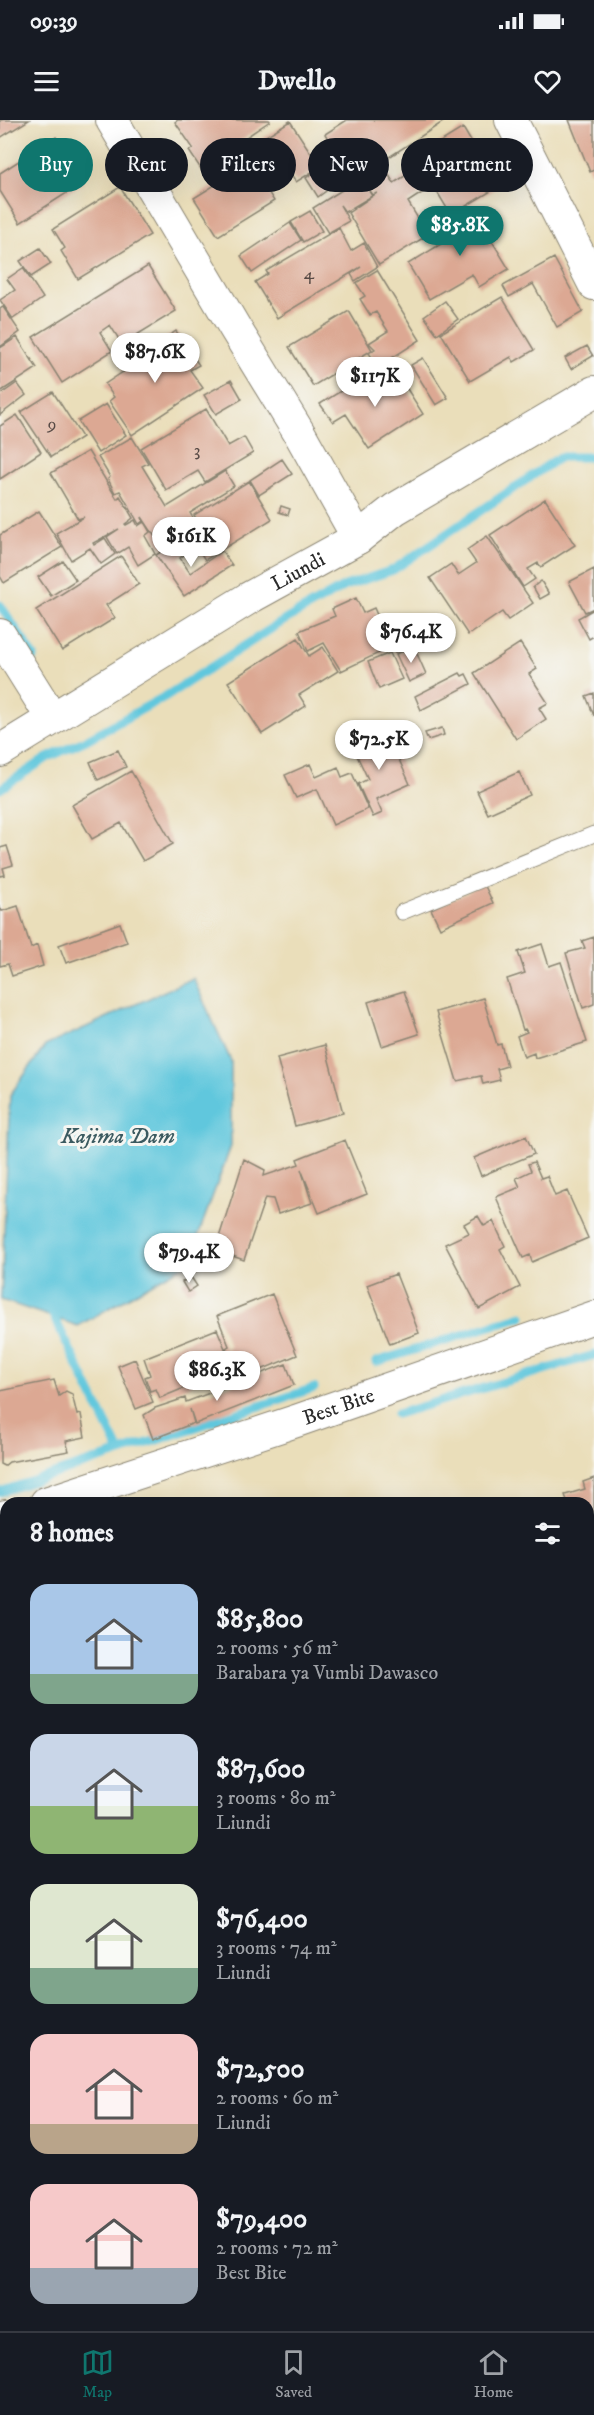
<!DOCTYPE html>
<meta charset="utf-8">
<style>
body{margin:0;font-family:"IM FELL DW Pica",serif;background:#20242c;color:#f1f3f6;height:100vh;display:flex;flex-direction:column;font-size:22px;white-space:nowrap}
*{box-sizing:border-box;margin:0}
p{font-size:20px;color:#9ea1a6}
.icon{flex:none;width:33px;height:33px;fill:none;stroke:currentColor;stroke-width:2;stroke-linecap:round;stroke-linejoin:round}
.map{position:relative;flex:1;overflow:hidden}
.sheet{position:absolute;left:0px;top:1377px;width:594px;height:834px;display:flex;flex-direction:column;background:#171b24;border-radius:18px 18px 0 0;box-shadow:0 6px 24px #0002}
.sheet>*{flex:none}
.guide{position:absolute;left:18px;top:18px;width:558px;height:54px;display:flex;gap:12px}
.price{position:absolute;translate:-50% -51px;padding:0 14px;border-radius:21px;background:#fff;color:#222;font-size:20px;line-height:39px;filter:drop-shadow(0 2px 3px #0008)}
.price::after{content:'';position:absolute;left:50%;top:36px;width:18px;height:14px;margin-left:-9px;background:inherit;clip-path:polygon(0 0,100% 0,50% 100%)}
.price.on{background:#0f766e;color:#fff}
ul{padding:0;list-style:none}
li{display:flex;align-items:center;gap:18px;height:150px;padding:0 30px}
li span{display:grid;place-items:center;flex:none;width:168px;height:120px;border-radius:18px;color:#555}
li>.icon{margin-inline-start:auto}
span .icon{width:72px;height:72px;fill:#fffc;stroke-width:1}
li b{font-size:26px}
h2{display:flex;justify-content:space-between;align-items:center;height:72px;padding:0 30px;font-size:26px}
.pill{padding:0 21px;border-radius:27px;background:#171b24;box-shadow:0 6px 24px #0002;font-size:21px;line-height:54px}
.pill.on{background:#0f766e;color:#fff}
.status{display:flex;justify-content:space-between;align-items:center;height:42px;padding:0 30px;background:#171b24;direction:ltr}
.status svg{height:16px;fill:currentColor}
header{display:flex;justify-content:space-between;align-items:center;height:78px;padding:0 30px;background:#171b24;font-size:27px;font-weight:700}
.dock{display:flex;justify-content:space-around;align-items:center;height:84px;border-top:2px solid #363941;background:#171b24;font-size:16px;color:#9ea1a6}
.dock a{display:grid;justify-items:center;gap:3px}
.dock .on{color:#0f766e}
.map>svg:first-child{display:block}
.green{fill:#b8cb6e;stroke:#727b4c;stroke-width:1.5}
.water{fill:#60c7dd;stroke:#467984;stroke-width:1.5}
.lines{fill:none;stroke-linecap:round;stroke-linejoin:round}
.stream{stroke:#60c7dd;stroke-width:9}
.building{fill:#dca893}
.service-casing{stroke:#8a8472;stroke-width:17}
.minor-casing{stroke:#8a8472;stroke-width:34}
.service{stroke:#fff;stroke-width:15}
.minor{stroke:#fff;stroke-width:32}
.labels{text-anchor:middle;stroke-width:6;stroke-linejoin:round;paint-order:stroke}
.number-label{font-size:18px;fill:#574a45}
.street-label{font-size:21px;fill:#2b2b2b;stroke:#f6f6f2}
.water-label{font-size:22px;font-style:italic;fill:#3b5a60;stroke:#f6f6f2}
</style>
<div class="status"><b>09:39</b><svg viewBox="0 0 49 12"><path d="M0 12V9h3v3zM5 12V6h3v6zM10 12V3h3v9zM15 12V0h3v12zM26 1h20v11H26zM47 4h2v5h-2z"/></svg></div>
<header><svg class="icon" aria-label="menu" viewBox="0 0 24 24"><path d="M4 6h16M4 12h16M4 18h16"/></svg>Dwello<svg class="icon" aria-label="heart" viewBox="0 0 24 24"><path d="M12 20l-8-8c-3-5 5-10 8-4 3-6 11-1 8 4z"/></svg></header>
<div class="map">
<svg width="594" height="2211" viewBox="0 0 594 2211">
<rect width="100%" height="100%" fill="#f6f6f2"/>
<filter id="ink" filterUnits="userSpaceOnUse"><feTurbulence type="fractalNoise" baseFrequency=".0167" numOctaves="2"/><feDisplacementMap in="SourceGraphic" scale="12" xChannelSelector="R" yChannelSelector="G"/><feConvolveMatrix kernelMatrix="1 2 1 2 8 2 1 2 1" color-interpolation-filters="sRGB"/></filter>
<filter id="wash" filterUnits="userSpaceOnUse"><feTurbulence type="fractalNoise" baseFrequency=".008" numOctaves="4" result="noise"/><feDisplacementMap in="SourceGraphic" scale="24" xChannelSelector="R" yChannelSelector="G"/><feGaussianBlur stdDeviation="1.35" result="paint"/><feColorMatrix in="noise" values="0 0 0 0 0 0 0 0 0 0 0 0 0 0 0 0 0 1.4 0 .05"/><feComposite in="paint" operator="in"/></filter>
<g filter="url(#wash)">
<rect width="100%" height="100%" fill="#eadeba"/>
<!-- green -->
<path class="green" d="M588,1647H594V1882H588Z"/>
<!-- water -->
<path class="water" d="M193,858L231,941V1026L188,1143L78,1206L1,1180L10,975L45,926Z"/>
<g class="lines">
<!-- stream -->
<path class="stream" d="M0,485L34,537
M0,669L47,638L84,621L166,576L285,500L345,466L393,450L560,337H594
M49,1187L120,1332
M376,1242L522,1196
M397,1294L594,1235
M0,1372L314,1268
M0,2125L6,2124
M588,2200L594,2203"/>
</g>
<g id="blocks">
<!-- building -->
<path class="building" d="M0,0H29L0,18Z
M178,0H269L270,1L230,28L232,32L203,52L189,31L193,28L175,2Z
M347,0H446L354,60L325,14Z
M569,0H594V50L590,52Z
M290,1L320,47L296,62L282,40L268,48L253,24Z
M463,8L498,67L451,95L416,37Z
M56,17L84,62L20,103L0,71V53Z
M334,38L346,56L335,63L324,45Z
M250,43L274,81L218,116L194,78Z
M382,45L394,63L419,47L431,67L408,82L428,115L379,145L348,93L377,73L373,75L365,64L372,76L345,92L340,85L349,101L328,113L313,88Z
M322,47L334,65L318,77L306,58Z
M120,67L150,115L78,159L61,131L65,128L53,109Z
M472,88L509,149L479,167L472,154L429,179L408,144L451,118L443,106Z
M310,91L322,111L303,122L291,102Z
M290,103L301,120L252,153L241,136Z
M339,108L351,131L364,123L377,147L355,161L351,154L361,147L277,198L255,162L268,154L266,151Z
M40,128L51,144L31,157L20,141Z
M554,138L583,192L557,207L533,164L509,177L503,166Z
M148,146L176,191L122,224L110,205L100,212L112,231L62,263L33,217Z
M23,148L43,178L13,199L0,180L15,170L7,159Z
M377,150L420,220L378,247L369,233L375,229L369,223L388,211L376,192L370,195L360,179L365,176L356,163Z
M502,177L534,230L514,242L511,237L470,261L441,213Z
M445,181L458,199L437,214L424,196Z
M3,187L20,212L0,227V189Z
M349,191L372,230L313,266L289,227Z
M176,211L199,245L190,250L203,268L132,315L109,281L114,277L105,264L156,230L153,226Z
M17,217L37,248L0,272V228Z
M587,226L593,236L571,249L565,238Z
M423,238L448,278L436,285L411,245Z
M395,250L423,294L369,329L346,294L333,302L320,284L360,259L366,268Z
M231,260L242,279L216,294L204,275Z
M17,263L26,275L0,295V275Z
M53,272L82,317L51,337L21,292Z
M106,284L126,315L98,333L78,301Z
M206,289L228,326L244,317L253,333L205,362L198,351L166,370L141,328Z
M17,295L41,332L0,359V306Z
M132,317L148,343L142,346L167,387L225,351L234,366L190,393L198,406L163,429L142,397L143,401L139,404L120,371L115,373L108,359L110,357L98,337Z
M88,331L117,379L120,376L133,398L125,404L126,405L135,400L138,406L144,402L150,412L145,416L155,434L138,445L128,427L117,434L107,417L119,409L93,423L94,425L105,418L115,434L101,444L90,428L71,440L56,413L84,397L78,399L51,353Z
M282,339L292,354L259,375L250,360Z
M249,361L272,399L205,440L195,424L206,416L194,395Z
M545,379L575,425L541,447L538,443L528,449L535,459L523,467L490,415Z
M281,386L290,389L288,395L279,392Z
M39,391L62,427L4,463L0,456V415Z
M487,416L533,483L508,500L502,492L468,515L430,458L451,444L458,455L476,443L467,430Z
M179,420L188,432L180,438L190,453L222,431L232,445L184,476L156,435Z
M121,436L139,464L106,485L115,498L62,531L36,490Z
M63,441L76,460L51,476L38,457Z
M594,449V488L585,492L569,462Z
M541,461L549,474L540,479L533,467Z
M356,478L363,493L374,488L387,518L375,524L379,533L341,551L324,523L308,531L299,511L335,496L332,489Z
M594,489V516L589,519L578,498Z
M404,497L414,525L395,532L388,514L395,512L393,508L397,506L395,501Z
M298,518L309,536L323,527L338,551L299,575L306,586L262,614L228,562Z
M387,521L390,528L380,533L376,525Z
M520,523L537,549L529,554L548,583L539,588L546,599L516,619L474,553Z
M414,527L426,554L409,562L396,534Z
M390,533L402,559L379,569L368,542Z
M460,553L462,556L466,554L471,564L421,590L415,576Z
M594,573V596L586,576Z
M442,608L444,615L428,620L425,613Z
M376,614L381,627L391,622L410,664L376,679L382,693L373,697L358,664L368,659L352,625Z
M118,630L126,647L98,660L90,642Z
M310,644L316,657L338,647L342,657L352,653L368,689L333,705L317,669L296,678L285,655Z
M131,651L173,724L143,741L121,703L92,719L72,685Z
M519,652L530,675L488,694L477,671Z
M7,726L13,745L3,748L5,755L0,756V728Z
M484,764L493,783L440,808L431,789Z
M18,786L31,828L37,825L43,846L12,856L8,844L0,846V788L2,791Z
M120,803L127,822L66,843L59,825Z
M594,817V884L583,888L566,833L585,828L582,821Z
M542,824L549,846L561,842L587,922L535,938L534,933L524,937L517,916L527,912L525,909L523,910L507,859L525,853L518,832Z
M404,871L419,914L382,926L368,882Z
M483,878L497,925L501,924L507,946L497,949L500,960L483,964L481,956L457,961L436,892Z
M325,925L343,993L295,1006L277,938Z
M526,1016L534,1034L481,1056L474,1038Z
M345,1020L367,1074L319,1093L301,1049L312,1083L278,1094L273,1079L265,1078L244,1140L215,1130L244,1039L265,1050L264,1056L299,1044L297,1039Z
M534,1042L541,1058L547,1056L555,1076L567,1071L588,1118L532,1142L530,1135L523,1138L496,1077L520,1067L516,1058L531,1051L528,1044Z
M478,1096L484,1106L493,1101L505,1126L500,1129L520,1167L479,1189L445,1124L469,1113L464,1104Z
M396,1154L419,1213L390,1224L367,1165Z
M191,1157L197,1166L188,1172L182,1162Z
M272,1174L297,1235L239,1259L226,1228L229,1226L217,1196Z
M217,1209L233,1248L160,1278L156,1269L150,1271L145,1257L150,1255L144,1238Z
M135,1239L153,1282L136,1289L118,1246Z
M286,1244L294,1265L195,1304L190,1289L194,1303L153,1319L144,1295L155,1288L185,1278L186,1282Z
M54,1260L59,1276L66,1271L72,1274L77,1295L81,1294L85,1317L66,1321L69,1331L9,1342L4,1346L0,1344V1271Z
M594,1358V1397L588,1399V1383H568L565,1375L585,1369L583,1362Z
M594,1433V1475L588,1477V1435Z
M1,1570L6,1588V1665L0,1667Z
M6,1694V1754L0,1756V1696Z
M588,1936H594V1956L588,1955Z
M49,2205H83L85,2211H50Z
M262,2205H336L333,2211H260Z"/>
</g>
</g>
<g filter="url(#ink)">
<use href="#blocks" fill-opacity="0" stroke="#8a8472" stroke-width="1.5"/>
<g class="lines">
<!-- service casing -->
<g class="service-casing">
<path id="service" d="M402,792L594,714"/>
</g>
<!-- minor casing -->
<g class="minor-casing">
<g id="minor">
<path d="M112,0L235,208L301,316L358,418"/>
<path d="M511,0L594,164"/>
<path d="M0,515L52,598"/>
<path id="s1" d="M0,631L249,478L358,418L395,389L594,272"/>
<path id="s2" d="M46,1383L299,1300L594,1197"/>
<path d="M0,1398L6,1396"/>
<path d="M0,2092L6,2090"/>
<path d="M588,2159L594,2163"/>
</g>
</g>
<!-- service -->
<use href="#service" class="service"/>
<!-- minor -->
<use href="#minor" class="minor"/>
</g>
</g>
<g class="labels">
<!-- number labels -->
<g class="number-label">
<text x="309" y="159">4</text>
<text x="52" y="310">9</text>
<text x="197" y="336">3</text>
</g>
<!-- street labels -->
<g class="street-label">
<text dy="7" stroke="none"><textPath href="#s1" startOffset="348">Liundi</textPath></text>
<text dy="7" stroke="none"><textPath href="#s2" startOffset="308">Best Bite</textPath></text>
</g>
<!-- water labels -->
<g class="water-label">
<text x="118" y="1023">Kajima Dam</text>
</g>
</g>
</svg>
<b class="price on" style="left:460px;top:137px">$85.8K</b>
<b class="price" style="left:155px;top:264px">$87.6K</b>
<b class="price" style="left:375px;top:288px">$117K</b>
<b class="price" style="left:191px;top:448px">$161K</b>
<b class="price" style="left:411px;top:544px">$76.4K</b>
<b class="price" style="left:379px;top:651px">$72.5K</b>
<b class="price" style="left:189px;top:1164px">$79.4K</b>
<b class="price" style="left:217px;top:1282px">$86.3K</b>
<div class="guide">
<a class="pill on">Buy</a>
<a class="pill">Rent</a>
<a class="pill">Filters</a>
<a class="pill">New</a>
<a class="pill">Apartment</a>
</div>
<section class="sheet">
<h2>8 homes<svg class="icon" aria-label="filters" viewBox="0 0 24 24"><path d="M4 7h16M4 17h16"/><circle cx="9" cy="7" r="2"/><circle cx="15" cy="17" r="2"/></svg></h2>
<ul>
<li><span style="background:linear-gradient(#a9c7e8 75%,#7fa58c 0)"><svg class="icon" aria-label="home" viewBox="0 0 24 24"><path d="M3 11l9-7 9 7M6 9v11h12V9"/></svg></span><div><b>$85,800</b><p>2 rooms · 56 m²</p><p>Barabara ya Vumbi Dawasco</p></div></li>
<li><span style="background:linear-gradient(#c9d6e8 60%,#8fb573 0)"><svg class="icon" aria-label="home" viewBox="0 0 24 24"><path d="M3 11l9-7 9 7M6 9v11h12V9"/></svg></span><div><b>$87,600</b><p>3 rooms · 80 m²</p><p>Liundi</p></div></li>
<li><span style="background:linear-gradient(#dfe7d0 70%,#7fa58c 0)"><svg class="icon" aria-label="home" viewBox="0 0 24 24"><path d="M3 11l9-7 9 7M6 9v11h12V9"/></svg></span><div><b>$76,400</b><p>3 rooms · 74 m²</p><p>Liundi</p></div></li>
<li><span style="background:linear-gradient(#f6c9c9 75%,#b9a48a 0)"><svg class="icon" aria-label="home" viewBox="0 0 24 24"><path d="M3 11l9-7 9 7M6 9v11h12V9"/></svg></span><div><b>$72,500</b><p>2 rooms · 60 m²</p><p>Liundi</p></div></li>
<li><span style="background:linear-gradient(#f6c9c9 70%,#9aa5b1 0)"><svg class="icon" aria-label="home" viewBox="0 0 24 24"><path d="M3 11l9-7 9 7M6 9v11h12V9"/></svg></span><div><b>$79,400</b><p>2 rooms · 72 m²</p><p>Best Bite</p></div></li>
</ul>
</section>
</div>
<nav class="dock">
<a class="on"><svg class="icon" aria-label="map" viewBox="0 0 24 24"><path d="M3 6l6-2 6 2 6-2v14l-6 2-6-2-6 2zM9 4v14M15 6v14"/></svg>Map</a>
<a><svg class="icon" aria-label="saved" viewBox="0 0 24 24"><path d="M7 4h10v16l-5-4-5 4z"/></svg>Saved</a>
<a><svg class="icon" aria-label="home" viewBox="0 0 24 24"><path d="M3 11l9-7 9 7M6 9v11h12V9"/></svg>Home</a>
</nav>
